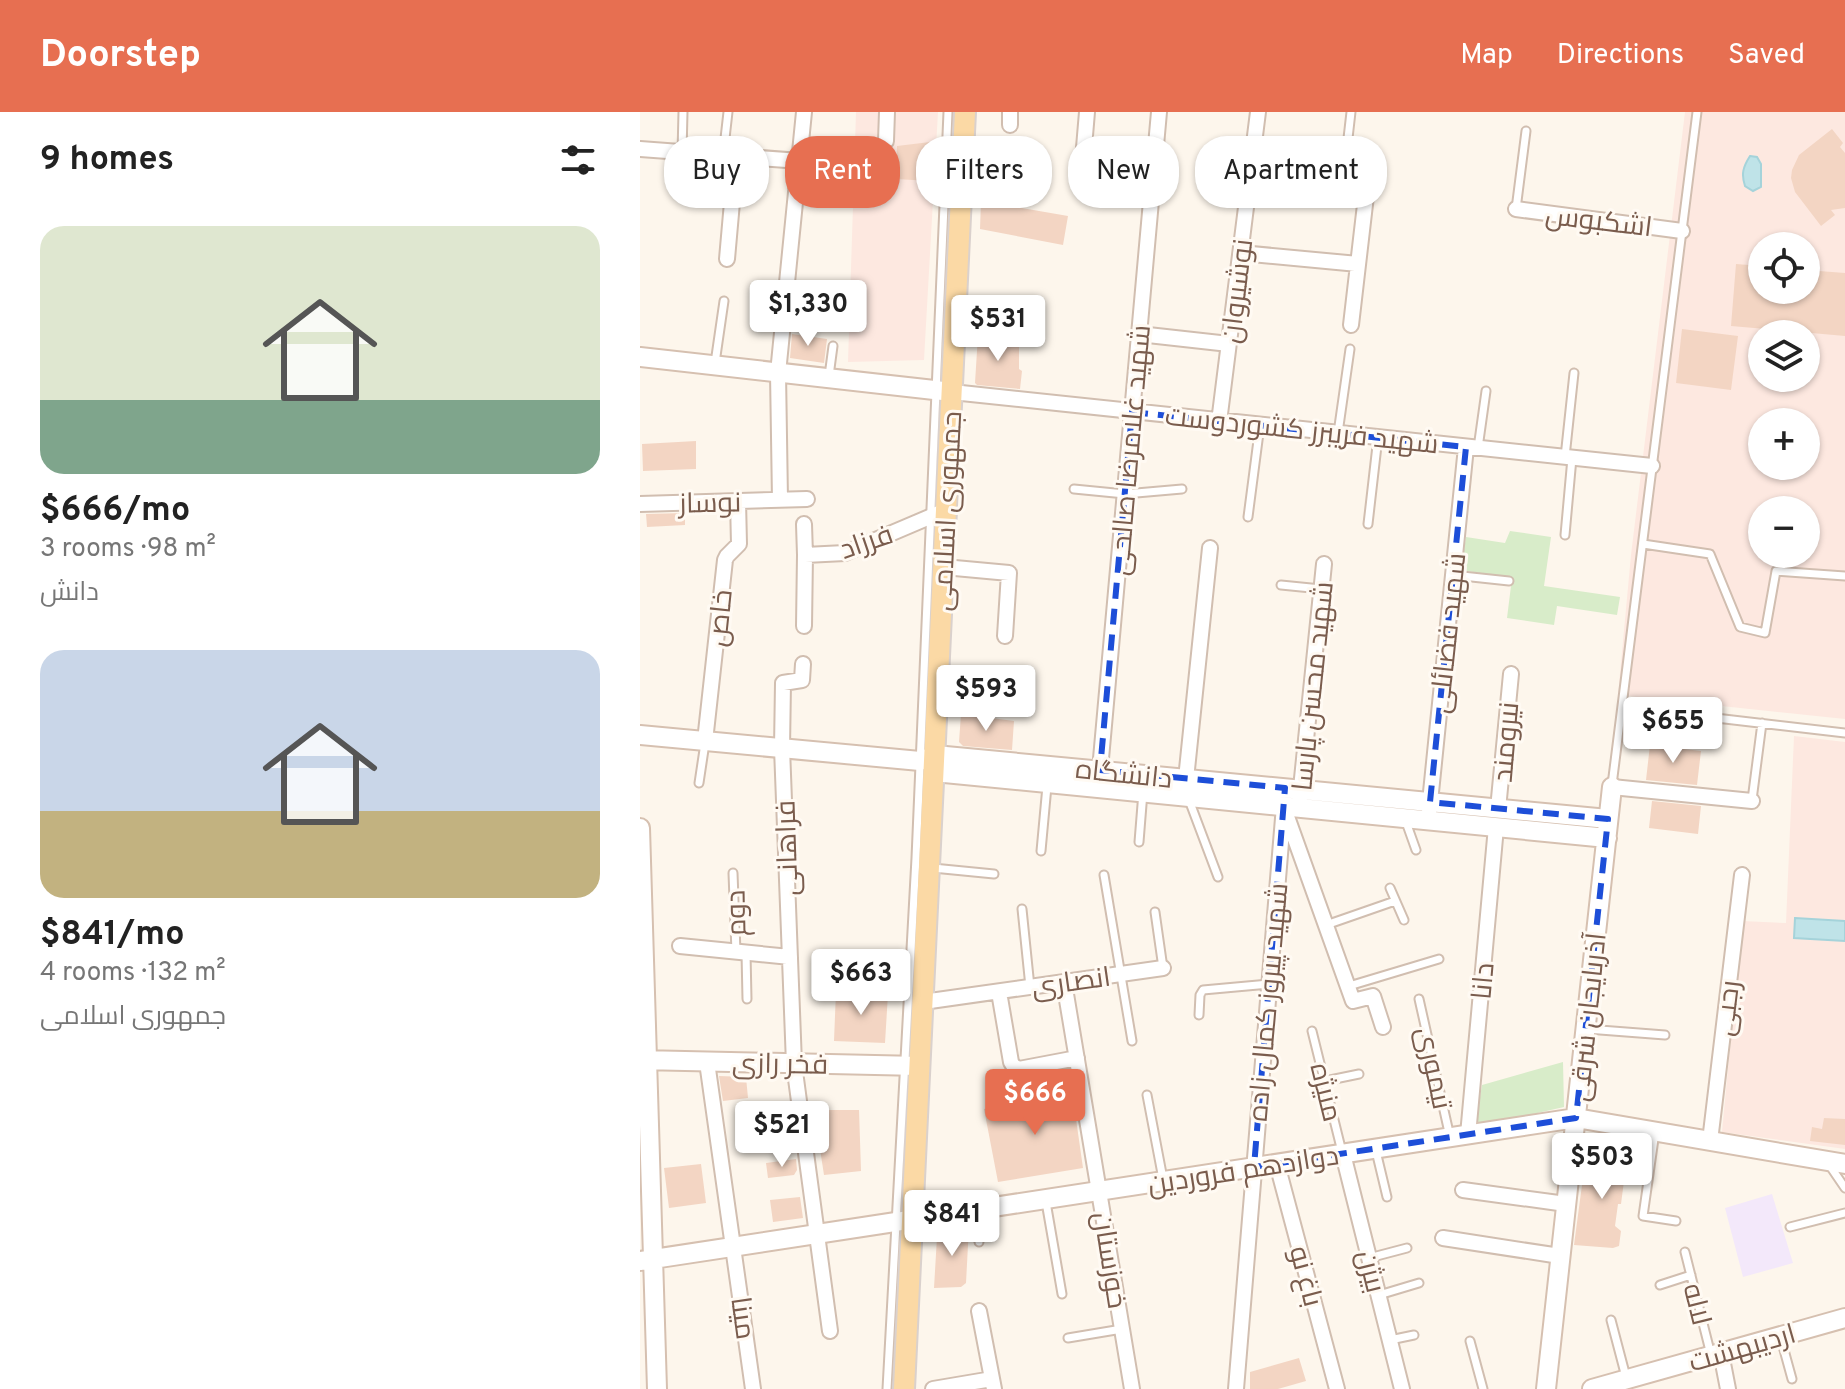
<!DOCTYPE html>
<meta charset="utf-8">
<style>
body{margin:0;font-family:Overpass,Cairo,sans-serif;background:#f2f2f2;color:#222;height:100vh;display:flex;flex-direction:column;font-size:30px;white-space:nowrap}
*{box-sizing:border-box;margin:0}
p{font-size:26px;color:#767676}
.icon{flex:none;width:44px;height:44px;fill:none;stroke:currentColor;stroke-width:2;stroke-linecap:round;stroke-linejoin:round}
.map{position:relative;flex:1;overflow:hidden}
.drawer{display:flex;flex-direction:column;background:#fff;width:640px}
.drawer>*{flex:none}
.top-card{position:absolute;left:24px;top:24px;width:760px;height:72px;display:flex;gap:16px}
.buttons{position:absolute;left:1108px;top:120px;display:grid;gap:16px}
.buttons a{display:grid;place-items:center;width:72px;height:72px;border-radius:50%;background:#fff;box-shadow:0 2px 6px #0004;font-size:40px}
.price{position:absolute;translate:-50% -68px;padding:0 18px;border-radius:8px;background:#fff;color:#222;font-size:26px;line-height:52px;filter:drop-shadow(0 2px 4px #0008)}
.price::after{content:'';position:absolute;left:50%;top:48px;width:24px;height:18px;margin-left:-12px;background:inherit;clip-path:polygon(0 0,100% 0,50% 100%)}
.price.active{background:#e76f51;color:#fff}
ul{padding:0;list-style:none}
li{display:grid;align-content:center;gap:16px;height:424px;padding:0 40px}
li span{display:grid;place-items:center;height:248px;border-radius:24px;color:#555}
li>.icon{margin-inline-start:auto}
span .icon{width:144px;height:144px;fill:#fffc;stroke-width:1}
li b{font-size:34px}
h2{display:flex;justify-content:space-between;align-items:center;height:96px;padding:0 40px;font-size:34px}
.chip{padding:0 28px;border-radius:32px;background:#fff;box-shadow:0 2px 6px #0004;font-size:28px;line-height:72px}
.chip.active{background:#e76f51;color:#fff}
header{display:flex;align-items:center;gap:48px;box-sizing:border-box;height:112px;padding:0 40px;background:#e76f51;color:#fff}
header strong{font-size:38px}
nav{display:flex;gap:44px;margin-inline-start:auto;font-size:28px}
main{display:flex;flex:1;min-height:0}
.map>svg:first-child{display:block}
.commercial{fill:#fde8e0;fill-rule:evenodd}
.education{fill:#f3e8fa}
.green{fill:#d8ecc9}
.water{fill:#bfe3e8;stroke:#a5d3da;stroke-width:2}
.building{fill:#f3d5c3}
.lines{fill:none;stroke-linecap:round;stroke-linejoin:round}
.lane-casing{stroke:#d1beb0;stroke-width:11}
.street-casing{stroke:#d1beb0;stroke-width:18}
.secondary-casing{stroke:#d6c0b0;stroke-width:22}
.primary-casing{stroke:#dad1cd;stroke-width:24}
.lane{stroke:#fff;stroke-width:7}
.street{stroke:#fff;stroke-width:14}
.secondary{stroke:#fff;stroke-width:18}
.primary{stroke:#fbd9a5;stroke-width:20}
.marked{fill:none;stroke:#1d4ed8;stroke-width:6;stroke-dasharray:16 10;stroke-linejoin:round}
.labels{text-anchor:middle;stroke-width:6;stroke-linejoin:round;paint-order:stroke}
.street-label{font-size:28px;fill:#7a5c4d;stroke:#fffaf3}
</style>
<header>
<strong>Doorstep</strong>
<nav><a>Map</a><a>Directions</a><a>Saved</a></nav>
</header>
<main>
<section class="drawer">
<h2>9 homes<svg class="icon" aria-label="filters" viewBox="0 0 24 24"><path d="M4 7h16M4 17h16"/><circle cx="9" cy="7" r="2"/><circle cx="15" cy="17" r="2"/></svg></h2>
<ul>
<li><span style="background:linear-gradient(#dfe7d0 70%,#7fa58c 0)"><svg class="icon" aria-label="home" viewBox="0 0 24 24"><path d="M3 11l9-7 9 7M6 9v11h12V9"/></svg></span><div><b>$666/mo</b><p>3 rooms · 98 m²</p><p>دانش</p></div></li>
<li><span style="background:linear-gradient(#c9d6e8 65%,#c2b280 0)"><svg class="icon" aria-label="home" viewBox="0 0 24 24"><path d="M3 11l9-7 9 7M6 9v11h12V9"/></svg></span><div><b>$841/mo</b><p>4 rooms · 132 m²</p><p>جمهوری اسلامی</p></div></li>
</ul>
</section>
<div class="map">
<svg width="1205" height="1277" viewBox="0 0 1205 1277">
<rect width="100%" height="100%" fill="#fdf6ec"/>
<!-- commercial -->
<path class="commercial" d="M216,0H298L284,248L208,250Z
M1045,0H1205V607L978,583L991,443ZM1122,134H1166V178H1122ZM1122,222H1166V266H1122ZM1122,310H1166V354H1122ZM1122,398H1166V442H1122Z
M1154,624L1205,630V1037L1082,1020L1102,809L1146,811Z"/>
<!-- education -->
<path class="education" d="M1132,1082L1153,1151L1103,1165L1085,1096Z"/>
<!-- green -->
<path class="green" d="M870,419L911,425L904,474L980,485L977,503L917,494L914,513L867,506L872,466L821,458L826,425L865,431Z
M923,950L924,995L835,1015L842,973Z"/>
<!-- water -->
<path class="water" d="M1110,44L1117,45L1121,52V75L1113,79L1105,74C1101,62 1103,55 1110,44Z
M1155,806L1205,809V829L1154,826Z"/>
<!-- building -->
<path class="building" d="M1192,17L1203,31L1200,35L1205,41V96L1191,98L1195,103L1181,114L1155,80L1151,66L1152,58L1159,43Z
M290,30V69L256,67L257,34Z
M341,89L428,104L423,133L340,117Z
M1096,152L1122,154V178H1166V158L1205,161V224L1091,214Z
M1042,217L1098,224L1091,278L1036,271Z
M152,222L187,227L184,251L150,246Z
M338,223L379,230V257L382,259L380,277L337,273L335,271Z
M56,329V357L3,359L2,332Z
M45,401V413L7,415L6,402Z
M321,602L374,609L372,638L323,634L319,630Z
M1010,633L1061,639L1057,673L1006,668Z
M1012,689L1061,694L1058,722L1009,716Z
M196,879L248,882L245,931L194,929Z
M79,964L106,965L108,986L83,989Z
M432,979L443,1056L358,1070L344,997Z
M174,998H219L221,1059L184,1063Z
M1184,1006L1205,1007V1033L1170,1029L1172,1015L1182,1017Z
M946,1043L994,1048L991,1070L984,1069L981,1092H978L975,1114L981,1119L979,1134L973,1136L934,1133Z
M156,1047L157,1058L154,1063L128,1066L126,1051Z
M61,1052L66,1091L29,1096L24,1056Z
M160,1085L163,1106L133,1110L130,1088Z
M329,1114L326,1171L321,1175L294,1176L297,1125L300,1120Z
M659,1246L666,1269L638,1277H610V1260Z"/>
<g class="lines">
<!-- lane casing -->
<g class="lane-casing">
<path id="lane" d="M707,35L711,0
M42,41L43,0
M83,44L88,0
M876,97L886,19
M75,251L84,189
M189,264L193,234
M698,321L710,237
M838,336L846,279
M925,345L934,261
M434,377L485,382L542,377
M608,405L620,313
M728,412L738,325
M925,423L932,346
M1003,432L1070,442L1100,515L1125,521L1136,459L1205,464
M813,463L869,469
M641,473L681,477
M982,595L1205,621
M59,671L65,631
M972,673L1057,0
M549,688L578,765
M1112,688L1122,611
M766,710L776,738
M499,730L503,680
M401,739L407,674
M293,756L354,762
M93,761L96,840
M464,763L492,929
M750,776L764,808
M382,797L390,875
M515,800L523,856
M686,813L755,789
M106,841L107,887
M709,874L799,847
M779,887L810,1025
M559,903L560,883L563,878L629,872
M947,917L1025,923
M672,919L702,1040
M685,969L719,962
M507,983L523,1067
M1015,1020L1003,1104L1036,1109
M736,1039L747,1085
M1190,1054L1205,1076
M406,1090L422,1182
M336,1100L339,1130
M1150,1115L1205,1101
M1045,1140L1071,1243
M729,1146L767,1136
M1020,1173L1051,1163
M739,1183L779,1171
M971,1208L986,1265
M428,1226L482,1217
M1141,1227L1152,1267
M750,1228L774,1223
M830,1229L843,1277
M247,1277L276,746L308,0"/>
</g>
<!-- street casing -->
<g class="street-casing">
<path id="street" d="M370,13V0
M246,29L247,0
M0,37L160,49
M441,71L447,0
M876,97L1042,119
M601,141L718,152
M87,147L96,45
M711,213L726,84
M499,222L589,232
M312,280L1012,354
M579,310L618,0
M140,388L138,261L164,0
M0,392L167,387
M164,412L165,443
M304,455L369,461L365,524
M164,514L165,443L205,441L306,398
M163,552L162,568L143,571L142,636L154,952L190,1219
M65,629L85,448L87,444L99,432L98,389
M546,667L570,436
M459,669L519,0
M972,675L1112,689
M660,686L684,452
M858,697L871,562
M645,699L713,889L733,884L743,915
M789,700L826,335
M40,834L150,845
M424,870L492,1277
M359,880L371,950L374,955L379,957L437,946
M283,890L523,856
M67,950L113,1277
M828,1023L856,715
M1070,1029L1102,763
M703,1042L762,1277
M637,1052L697,1277
M823,1078L926,1092
M803,1126L920,1144
M339,1199L354,1277
M1081,1241L1088,1277
M293,1277L352,1267
M596,1277L644,694"/>
</g>
<!-- secondary casing -->
<g class="secondary-casing">
<path id="secondary" d="M0,245L312,280
M0,623L280,649L295,643L968,707
M294,660L967,726
M0,716L17,1277
M0,948L280,954
M0,1149L936,1006L1205,1052
M906,1277L972,675
M952,1277L1205,1206"/>
</g>
<!-- primary casing -->
<g class="primary-casing">
<path id="primary" d="M264,1277L325,0"/>
</g>
<!-- lane -->
<use href="#lane" class="lane"/>
<!-- street -->
<use href="#street" class="street"/>
<!-- secondary -->
<use href="#secondary" class="secondary"/>
<!-- primary -->
<use href="#primary" class="primary"/>
</g>
<!-- marked area -->
<path class="marked" d="M492,300L826,335L790,690L968,707L936,1006L614,1055L645,676L460,658Z"/>
<g class="labels">
<!-- street labels -->
<g class="street-label">
<text transform="translate(959 108) rotate(7)" y="10">اشکبوس</text>
<text transform="translate(596 179) rotate(-83)" y="10">نوشیروان</text>
<text transform="translate(662 317) rotate(6)" y="10">شهید فریبرز کشوردوست</text>
<text transform="translate(489 338) rotate(-85)" y="10">شهید غلامرضا صالحی</text>
<text transform="translate(70 390) rotate(-1)" y="10">نوساز</text>
<text transform="translate(306 399) rotate(-87)" y="10">جمهوری اسلامی</text>
<text transform="translate(226 429) rotate(-19)" y="10">فرزاد</text>
<text transform="translate(79 506) rotate(-84)" y="10">خاص</text>
<text transform="translate(807 521) rotate(-84)" y="10">شهید فضائلی</text>
<text transform="translate(672 574) rotate(-84)" y="10">شهید محسن پارسا</text>
<text transform="translate(865 630) rotate(-85)" y="10">نیرومند</text>
<text transform="translate(484 661) rotate(6)" y="10">دانشگاه</text>
<text transform="translate(146 736) rotate(-92)" y="10">فراهانی</text>
<text transform="translate(95 801) rotate(-91)" y="10">دوم</text>
<text transform="translate(431 869) rotate(-8)" y="10">انصاری</text>
<text transform="translate(842 869) rotate(-85)" y="10">دانا</text>
<text transform="translate(627 890) rotate(-85)" y="10">شهید پیروز کمال زاده</text>
<text transform="translate(1086 896) rotate(-83)" y="10">رجبی</text>
<text transform="translate(947 905) rotate(-84)" y="10">آذربایجان شرقی</text>
<text transform="translate(140 951) rotate(1)" y="10">فخر رازی</text>
<text transform="translate(795 956) rotate(78)" y="10">تیموری</text>
<text transform="translate(687 980) rotate(76)" y="10">منیژه</text>
<text transform="translate(603 1057) rotate(-9)" y="10">دوازدهم فروردین</text>
<text transform="translate(471 1148) rotate(81)" y="10">خوزستان</text>
<text transform="translate(732 1159) rotate(76)" y="10">بیژن</text>
<text transform="translate(667 1164) rotate(75)" y="10">باغ نو</text>
<text transform="translate(1058 1192) rotate(76)" y="10">لاله</text>
<text transform="translate(104 1206) rotate(82)" y="10">مینا</text>
<text transform="translate(1102 1235) rotate(-16)" y="10">اردیبهشت</text>
</g>
</g>
</svg>
<div class="buttons">
<a><svg class="icon" aria-label="locate" viewBox="0 0 24 24"><circle cx="12" cy="12" r="6"/><path d="M12 2v4M12 18v4M2 12h4M18 12h4"/></svg></a>
<a><svg class="icon" aria-label="layers" viewBox="0 0 24 24"><path d="M12 4l9 5-9 5-9-5zM3 14l9 5 9-5"/></svg></a>
<a>+</a>
<a>−</a>
</div>
<b class="price" style="left:168px;top:236px">$1,330</b>
<b class="price" style="left:358px;top:251px">$531</b>
<b class="price" style="left:346px;top:621px">$593</b>
<b class="price" style="left:1033px;top:653px">$655</b>
<b class="price" style="left:221px;top:905px">$663</b>
<b class="price active" style="left:395px;top:1025px">$666</b>
<b class="price" style="left:142px;top:1057px">$521</b>
<b class="price" style="left:962px;top:1089px">$503</b>
<b class="price" style="left:312px;top:1146px">$841</b>
<div class="top-card">
<a class="chip">Buy</a>
<a class="chip active">Rent</a>
<a class="chip">Filters</a>
<a class="chip">New</a>
<a class="chip">Apartment</a>
</div>
</div>
</main>
